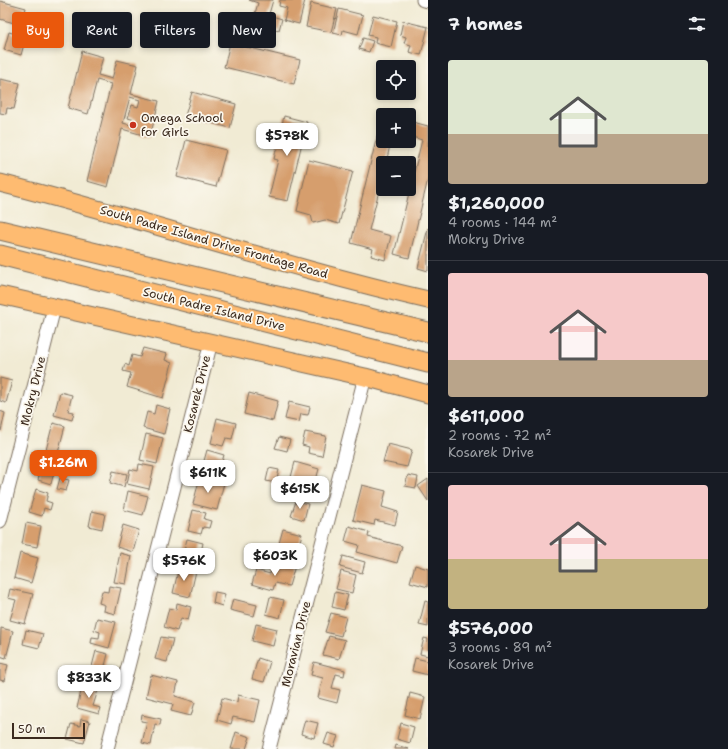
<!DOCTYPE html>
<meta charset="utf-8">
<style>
body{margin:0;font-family:"Shantell Sans",sans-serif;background:#242831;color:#f1f3f6;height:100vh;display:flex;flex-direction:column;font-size:15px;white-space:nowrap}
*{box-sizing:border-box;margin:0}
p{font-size:13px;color:#9ea1a6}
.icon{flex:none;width:22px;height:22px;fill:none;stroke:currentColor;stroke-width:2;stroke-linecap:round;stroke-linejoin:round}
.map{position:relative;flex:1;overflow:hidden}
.side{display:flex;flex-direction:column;background:#171b24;width:300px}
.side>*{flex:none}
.hud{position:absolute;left:12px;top:12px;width:356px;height:36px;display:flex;gap:8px}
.buttons{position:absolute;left:376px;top:60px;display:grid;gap:8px}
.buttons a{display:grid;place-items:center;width:40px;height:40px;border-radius:4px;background:#171b24;box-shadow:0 2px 6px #0003;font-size:20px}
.scale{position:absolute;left:12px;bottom:10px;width:73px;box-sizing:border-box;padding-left:4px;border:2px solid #3b2a1e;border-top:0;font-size:11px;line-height:14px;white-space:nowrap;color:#3b2a1e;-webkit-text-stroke:3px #fbf7ec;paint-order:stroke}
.price{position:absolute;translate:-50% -34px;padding:0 9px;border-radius:8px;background:#fff;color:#222;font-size:13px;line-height:26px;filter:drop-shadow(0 1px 2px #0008)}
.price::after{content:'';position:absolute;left:50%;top:24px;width:12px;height:9px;margin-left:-6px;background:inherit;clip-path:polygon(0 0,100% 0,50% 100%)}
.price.current{background:#ea580c;color:#fff}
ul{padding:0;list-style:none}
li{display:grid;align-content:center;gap:8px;height:212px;padding:0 20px}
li+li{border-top:1px solid #363941}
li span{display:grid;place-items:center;height:124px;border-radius:4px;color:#555}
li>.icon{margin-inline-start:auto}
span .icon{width:72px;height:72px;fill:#fffc;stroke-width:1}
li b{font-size:17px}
h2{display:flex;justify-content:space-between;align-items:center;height:48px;padding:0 20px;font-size:17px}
.chip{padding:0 14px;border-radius:4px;background:#171b24;box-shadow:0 2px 6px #0003;font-size:14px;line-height:36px}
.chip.current{background:#ea580c;color:#fff}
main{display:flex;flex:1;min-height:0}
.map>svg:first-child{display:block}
.building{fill:#d69e6d;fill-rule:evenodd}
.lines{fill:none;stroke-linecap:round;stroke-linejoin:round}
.minor-casing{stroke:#7b6e5e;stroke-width:15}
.major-casing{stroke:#7b6e5e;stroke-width:19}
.highway-casing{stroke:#7b6e5e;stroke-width:21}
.minor{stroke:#fff;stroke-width:13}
.major{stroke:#febb71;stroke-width:17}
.highway{stroke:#febb71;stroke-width:19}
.poi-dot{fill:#c8321e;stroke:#fbf7ec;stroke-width:1.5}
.labels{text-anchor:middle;stroke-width:3.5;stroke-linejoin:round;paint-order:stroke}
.poi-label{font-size:12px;fill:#3b2a1e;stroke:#fbf7ec;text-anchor:start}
.street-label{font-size:12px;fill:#3b2a1e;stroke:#fbf7ec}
</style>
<main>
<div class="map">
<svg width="428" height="749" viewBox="0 0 428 749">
<rect width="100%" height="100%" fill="#fbf7ec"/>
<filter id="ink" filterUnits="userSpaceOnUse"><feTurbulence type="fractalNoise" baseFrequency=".025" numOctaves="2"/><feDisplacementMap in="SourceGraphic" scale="8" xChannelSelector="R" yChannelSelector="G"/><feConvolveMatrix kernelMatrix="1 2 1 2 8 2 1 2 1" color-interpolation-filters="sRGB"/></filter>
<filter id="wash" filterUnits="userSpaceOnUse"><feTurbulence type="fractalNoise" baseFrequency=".012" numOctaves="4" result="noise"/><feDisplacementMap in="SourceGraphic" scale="16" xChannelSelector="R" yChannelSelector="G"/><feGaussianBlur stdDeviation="0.9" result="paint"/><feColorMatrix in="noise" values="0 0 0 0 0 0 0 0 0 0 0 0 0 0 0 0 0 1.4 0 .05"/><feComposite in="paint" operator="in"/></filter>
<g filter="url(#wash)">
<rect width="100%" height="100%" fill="#f1ebd4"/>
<g id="blocks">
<!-- building -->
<path class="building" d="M249,0H273L267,21L254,17L258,3Z
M280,0H305L299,24L284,20L287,8L279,6Z
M0,1L26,8L21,25L0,19Z
M311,3L337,9L331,32L306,27Z
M339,9L363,15L358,34L343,30L342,35L333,33Z
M373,15L397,21L391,47L375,43L376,37L368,35Z
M272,16L282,19L279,30L269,28Z
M403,21L428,27L421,55L409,52L411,45L404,43L406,37L400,35Z
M9,32L26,37L21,55L4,50Z
M363,38L373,41L369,52L359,49Z
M230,43L300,60L294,84L224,67Z
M82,51L103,57L98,75L112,79L117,60L138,65L131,94L159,101L150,137L122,129L108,187L87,181L111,84L97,80L88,114L68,108ZM130,97L140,100L138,107L132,105L128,118L135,120L134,126L123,123Z
M0,79L20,83L14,109L7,108L6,114L0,113Z
M192,92L236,104L230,128L185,116Z
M284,116L307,122L288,201L269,197L278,160L274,159Z
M382,116L383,141H391L386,163H383V175L369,230L391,236L385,260L371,256L373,249L351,243Z
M409,121L428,126V179L409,258L394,254L422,140L409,136Z
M186,140L226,150L216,187L177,177Z
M309,160L353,171L339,224L325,220L313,223L311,215L297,211Z
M428,228V271L418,268Z
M143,348L167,354L165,360L172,363L163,398L127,387L131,373L123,371L125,364L129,366L132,355L140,357Z
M0,378L12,381L6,403L0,401Z
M60,392L72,395L68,411L74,412L72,420L54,415Z
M249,393L278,401L273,421L244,414Z
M289,402L310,407L308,415L301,414L299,422L285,419Z
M156,405L170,409L164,434L143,428L147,412L154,414Z
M0,411L5,413L1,431H0Z
M217,418L236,423L232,439L226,438L223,446L211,443Z
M53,423L65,426L58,453L46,450Z
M305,432L326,436L322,456L308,453L309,447L302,445Z
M146,434L163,438L157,464L140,460Z
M279,437L290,440L287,451L275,448Z
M388,444L412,450L407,467L383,462Z
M207,450L224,455L219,472L202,468Z
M44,456L50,458L48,466L55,468L51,484L38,480Z
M295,462L319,469L314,487L290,481Z
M139,464L154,467L149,489L127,484L130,469L138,471Z
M269,468L279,470L276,483L266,481Z
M113,471L127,474L124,487L110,483Z
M408,475L418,477L416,488L405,486Z
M200,477L224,483L217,510L193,504Z
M60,478L69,480L66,491L57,489Z
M428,479V501L418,486Z
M362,485L386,491L382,507L398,512L395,525L375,520L374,525L353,520Z
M36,489L48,493L46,501L52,503L50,510L44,508L42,516L29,512Z
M128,491L148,496L143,515L124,510Z
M296,501L308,504L304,520L291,516Z
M193,510L206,513L204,519L211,521L209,528L203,527L201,534L188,531Z
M92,511L105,514L102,529L89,526Z
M26,523L41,526L37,547L22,544Z
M123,525L139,530L133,552L117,547Z
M349,526L369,532L368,537L402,546L397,563L357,552L359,545L345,541Z
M283,529L302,534L297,552L278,547Z
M187,539L203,543L198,566L181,562Z
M20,553L38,558L31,583L14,578Z
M120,553L131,556L126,584L114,582Z
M343,556L365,562L362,573L340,567Z
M281,562L295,566L289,586L275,583L273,590L252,584L256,570L270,574L272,567L279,569Z
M415,565L428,569V587L410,582Z
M179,567L196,571L190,597L173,593Z
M341,571L356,575L352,593L336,589Z
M109,586L121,588L115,614L104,611L105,605L99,603L102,591L108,592Z
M10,589L33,594L25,624L10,620L16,600L8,598Z
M215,592L225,594L222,606L213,603Z
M335,592L348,595L344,610L332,607Z
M270,597L284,600L280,618L266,614Z
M233,599L257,605L254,616L230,610Z
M425,601L428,602V627L419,625Z
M177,603L191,607L188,620L181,618L177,631L164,627L169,608L176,610Z
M331,613L346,617L341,636L325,632Z
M97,618L116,622L109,648L91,643L92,637L99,638L100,632L94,630Z
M256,624L277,629L273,646L252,641Z
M1,628L13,631L6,658L0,656Z
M26,630L43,634L39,648L23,644Z
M329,636L345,640L339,659L323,655Z
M161,637L173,639L167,662L155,659Z
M424,638L428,639V656L420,654Z
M96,651L108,654L101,681L89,678Z
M258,658L270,662L264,682L252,679Z
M415,658L428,661V675L412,671Z
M314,662L345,670L344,676L336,674L332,688L340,690L337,703L318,698L323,678L311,675Z
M0,663L8,665L4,681L0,680Z
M151,675L178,682L175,696L195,702L191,716L171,711L173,704L146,697Z
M83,683L99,687L93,706L101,708L99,714L77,708Z
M410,693L425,697L420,719L405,715Z
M238,695L260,700L255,722L233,717L231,724L217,720L222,698L237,702Z
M142,715L161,719L160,725L155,724L151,745L142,743L147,722L141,721Z
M81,719L90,721L84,743L67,739L71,724L80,726Z
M305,720L318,723L314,738L301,734Z
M401,723L414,727L410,743L397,739Z
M236,732L250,737L246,749H231Z
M328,733L338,736L334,747L324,744Z
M396,745L409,749H395Z"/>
</g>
</g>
<g filter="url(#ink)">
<use href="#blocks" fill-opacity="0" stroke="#7b6e5e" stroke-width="1"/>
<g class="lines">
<!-- minor casing -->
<g class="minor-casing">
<path id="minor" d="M423,0L428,1
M0,521L54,308
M107,749L211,342
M269,749L365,377"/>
</g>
<!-- major casing -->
<g class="major-casing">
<path id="major" d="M0,183C144,219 284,267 428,300
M0,295L365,377L428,394"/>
</g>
<!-- highway casing -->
<g class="highway-casing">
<path id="highway" d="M0,230L428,332
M0,255L428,363"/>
</g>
<!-- minor -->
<use href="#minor" class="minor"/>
<!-- major -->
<use href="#major" class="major"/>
<!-- highway -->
<use href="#highway" class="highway"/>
</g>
</g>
<!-- markers -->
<circle class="poi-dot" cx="133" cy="125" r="4"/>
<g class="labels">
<!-- poi labels -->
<g class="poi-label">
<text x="141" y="122">Omega School<tspan x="141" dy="14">for Girls</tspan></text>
</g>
<!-- street labels -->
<g class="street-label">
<text transform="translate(214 242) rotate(16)" y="4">South Padre Island Drive Frontage Road</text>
<text transform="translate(214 309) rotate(14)" y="4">South Padre Island Drive</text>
<text transform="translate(33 391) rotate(-76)" y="4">Mokry Drive</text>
<text transform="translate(197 394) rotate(-76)" y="4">Kosarek Drive</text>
<text transform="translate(296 644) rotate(-76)" y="4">Moravian Drive</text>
</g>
</g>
</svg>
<div class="buttons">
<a><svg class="icon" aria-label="locate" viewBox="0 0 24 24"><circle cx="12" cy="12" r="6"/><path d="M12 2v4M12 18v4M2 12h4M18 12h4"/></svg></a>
<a>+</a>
<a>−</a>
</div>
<div class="scale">50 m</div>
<b class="price" style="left:287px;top:157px">$578K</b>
<b class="price current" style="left:63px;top:484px">$1.26M</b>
<b class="price" style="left:208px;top:494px">$611K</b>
<b class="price" style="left:300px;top:510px">$615K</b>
<b class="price" style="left:275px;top:577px">$603K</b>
<b class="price" style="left:184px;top:582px">$576K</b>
<b class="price" style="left:89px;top:699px">$833K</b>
<div class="hud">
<a class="chip current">Buy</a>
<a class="chip">Rent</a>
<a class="chip">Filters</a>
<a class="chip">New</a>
</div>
</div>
<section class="side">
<h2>7 homes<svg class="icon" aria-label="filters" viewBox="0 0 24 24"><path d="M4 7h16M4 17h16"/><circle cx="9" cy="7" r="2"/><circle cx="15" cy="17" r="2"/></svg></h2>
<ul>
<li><span style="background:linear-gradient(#dfe7d0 60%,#b9a48a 0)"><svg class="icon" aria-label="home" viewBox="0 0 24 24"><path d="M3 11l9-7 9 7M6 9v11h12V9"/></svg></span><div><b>$1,260,000</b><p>4 rooms · 144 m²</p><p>Mokry Drive</p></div></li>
<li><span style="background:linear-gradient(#f6c9c9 70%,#b9a48a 0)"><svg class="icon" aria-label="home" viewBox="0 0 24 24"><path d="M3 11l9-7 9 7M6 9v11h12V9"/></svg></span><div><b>$611,000</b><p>2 rooms · 72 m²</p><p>Kosarek Drive</p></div></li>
<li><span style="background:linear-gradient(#f6c9c9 60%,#c2b280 0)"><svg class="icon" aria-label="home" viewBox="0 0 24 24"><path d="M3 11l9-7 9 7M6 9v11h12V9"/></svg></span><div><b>$576,000</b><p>3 rooms · 89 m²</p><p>Kosarek Drive</p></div></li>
</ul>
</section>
</main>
